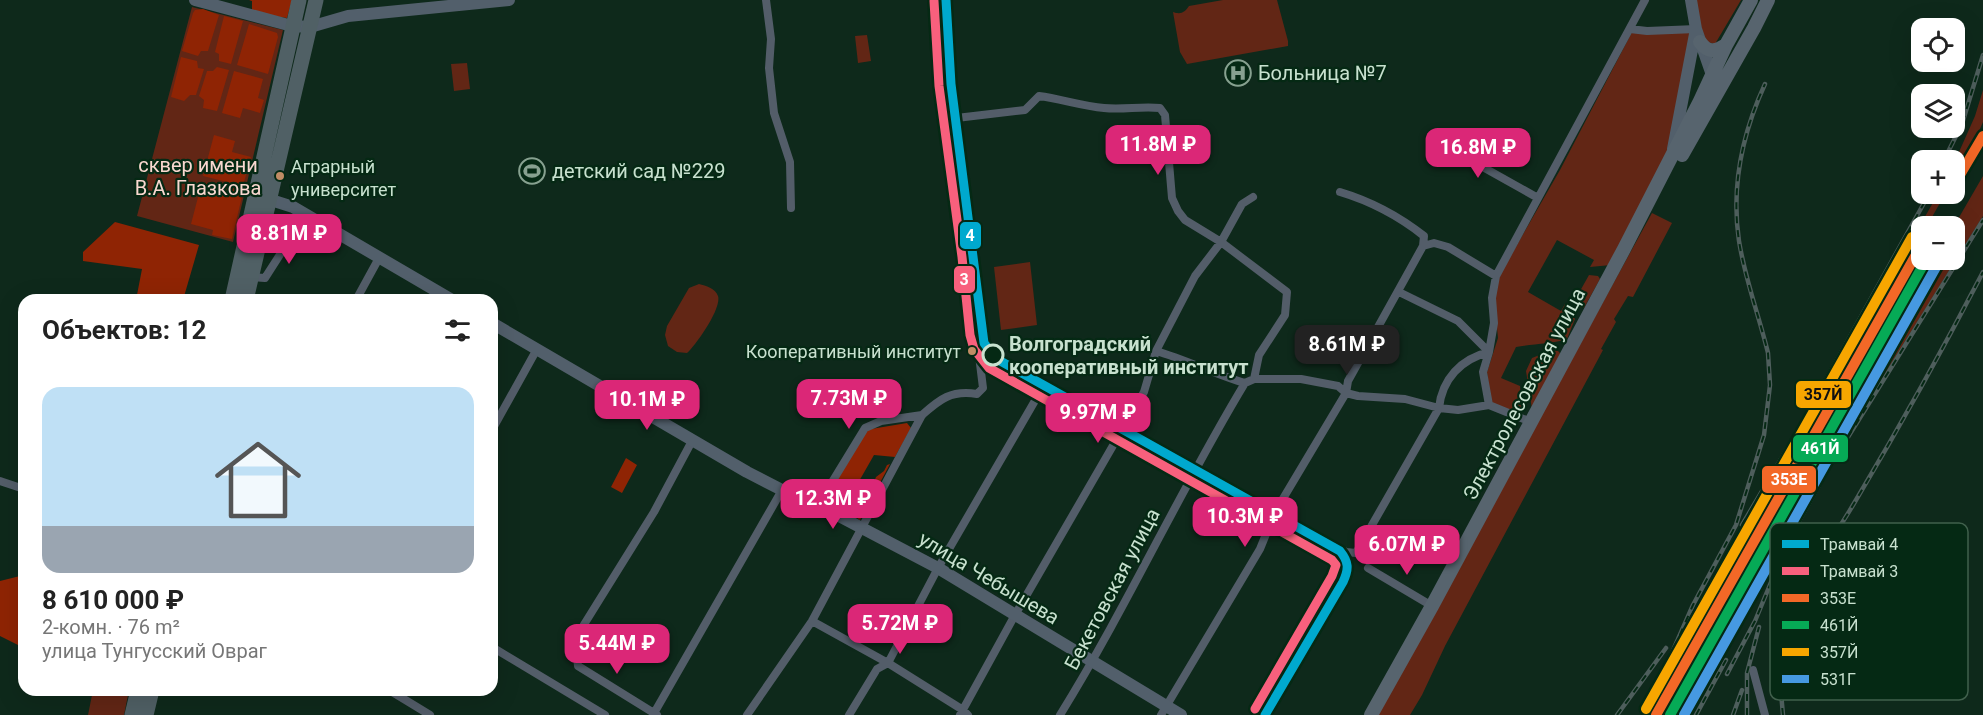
<!DOCTYPE html>
<html lang="ru">
<meta charset="utf-8">
<style>
body{margin:0;font-family:Roboto,sans-serif;background:#f6f6f6;color:#222;height:100vh;display:flex;flex-direction:column;font-size:22px;white-space:nowrap}
*{box-sizing:border-box;margin:0}
p{font-size:20px;color:#767676}
.icon{flex:none;width:33px;height:33px;fill:none;stroke:currentColor;stroke-width:2;stroke-linecap:round;stroke-linejoin:round}
.map{position:relative;flex:1;overflow:hidden}
.side{position:absolute;left:18px;top:294px;width:480px;height:402px;display:flex;flex-direction:column;background:#fff;border-radius:18px;box-shadow:0 6px 24px #0002}
.side>*{flex:none}
.fabs{position:absolute;left:1911px;top:18px;display:grid;gap:12px}
.fabs a{display:grid;place-items:center;width:54px;height:54px;border-radius:12px;background:#fff;box-shadow:0 6px 24px #0002;font-size:30px}
.price{position:absolute;translate:-50% -51px;padding:0 14px;border-radius:12px;background:#db2777;color:#fff;font-size:20px;line-height:39px;filter:drop-shadow(0 2px 3px #0008)}
.price::after{content:'';position:absolute;left:50%;top:36px;width:18px;height:14px;margin-left:-9px;background:inherit;clip-path:polygon(0 0,100% 0,50% 100%)}
.price.current{background:#222;color:#fff}
ul{padding:0;list-style:none}
li{display:grid;align-content:center;gap:12px;height:318px;padding:0 24px}
li span{display:grid;place-items:center;height:186px;border-radius:18px;color:#555}
li>.icon{margin-inline-start:auto}
span .icon{width:108px;height:108px;fill:#fffc;stroke-width:1}
li b{font-size:26px}
h2{display:flex;justify-content:space-between;align-items:center;height:72px;padding:0 24px;font-size:26px}
.map>svg:first-child{display:block}
.green{fill:#622615}
.forest{fill:#8f2404}
.lines{fill:none;stroke-linecap:round;stroke-linejoin:round}
.street{stroke:#535d69;stroke-width:8}
.secondary{stroke:#525f6b;stroke-width:12}
.primary{stroke:#57646e;stroke-width:14}
.highway{stroke:#506065;stroke-width:15}
.rail-casing{stroke:#4e5e5c;stroke-width:4.5}
.rail{stroke:#052914;stroke-width:2;stroke-dasharray:7;stroke-linecap:butt}
.rail-1-casing{stroke:#052914;stroke-width:15}
.rail-2-casing{stroke:#052914;stroke-width:15}
.rail-3-casing{stroke:#052914;stroke-width:15}
.rail-4-casing{stroke:#052914;stroke-width:15}
.rail-1{stroke:#f36827;stroke-width:10}
.rail-2{stroke:#06aa56;stroke-width:10}
.rail-3{stroke:#f7a600;stroke-width:10}
.rail-4{stroke:#4699e1;stroke-width:10}
.tram-1-casing{stroke:#052914;stroke-width:14}
.tram-2-casing{stroke:#052914;stroke-width:14}
.tram-1{stroke:#00a9ce;stroke-width:9}
.tram-2{stroke:#f8607d;stroke-width:9}
.bus-dot{fill:#c18c65;stroke:#052914;stroke-width:2}
.stop-dot{fill:#052914;stroke:#c8e1cf;stroke-width:3}
.labels{text-anchor:middle;stroke-width:4.5;stroke-linejoin:round;paint-order:stroke}
.bus-label{font-size:18px;fill:#c8e1cf;stroke:#052914;text-anchor:start}
.poi-label{font-size:20px;fill:#c8e1cf;stroke:#052914;text-anchor:start}
.park-label{font-size:20px;fill:#fad8d0;stroke:#052914}
.stop-label{font-size:20px;font-weight:bold;fill:#c8e1cf;stroke:#052914;text-anchor:start}
.street-label{font-size:20px;fill:#c8e1cf;stroke:#052914}
.key{fill:#052914;stroke:#40604c;stroke-width:1.5}
.key-label{font-size:16px;fill:#c8e1cf}
.line-badge{stroke:#052914;stroke-width:2}
.badge-label{font-size:16px;text-anchor:middle;font-weight:bold;fill:#fff}
.pale-badge-label{font-size:16px;text-anchor:middle;font-weight:bold;fill:#111}
</style>
<div class="map">
<svg width="1983" height="715" viewBox="0 0 1983 715">
<rect width="100%" height="100%" fill="#0e291b"/>
<!-- green -->
<path class="green" d="M1223,0H1277L1288,41V46L1187,64L1180,52L1173,12C1181,15 1185,12 1189,6Z
M1695,0H1741L1715,44L1704,41Z
M192,7L283,30L233,242L137,216Z
M1632,32L1692,33L1669,151L1611,265L1590,267L1594,260L1557,240L1528,292L1561,311L1565,304L1575,319L1567,339C1553,344 1531,344 1516,347L1501,378L1520,386L1522,414L1491,403L1487,372L1498,338L1494,298L1499,276L1560,170Z
M867,35L871,61L858,63L855,36Z
M467,63L470,89L454,91L451,64Z
M1983,90V122L1976,138L1955,177V161L1975,116Z
M1983,176V216L1838,449L1867,381L1935,260H1954V226Z
M1938,194H1945L1927,226H1922L1921,236L1876,319L1869,314Z
M1652,213L1672,223L1633,297L1628,296L1614,319L1616,322L1601,349L1603,350L1445,646L1422,695L1410,715H1376Z
M1030,262L1037,325L1001,330L994,267Z
M1589,275L1598,276L1600,279L1584,308H1581L1575,300Z
M699,284C706,286 715,288 718,296C722,308 696,345 687,353L677,352L668,346L665,335L667,326L689,288Z
M1552,350L1558,351L1561,354L1532,409L1526,371L1532,358Z
M93,690H129L124,715H88Z"/>
<!-- forest -->
<path class="forest" d="M249,0H292L287,18L252,13V1Z
M203,9L219,15L208,51H201L198,56L182,51L193,13L195,10Z
M224,16L243,21L231,64L219,61V54L215,52Z
M249,24L277,33L278,37L268,74L237,65Z
M181,57L197,61L198,68L204,69L196,95H190L184,101L171,97Z
M217,67L229,70L217,111L203,108L204,100L199,96L207,71H213Z
M234,71L263,79L258,98L264,100L260,113L243,108L240,118L222,113Z
M214,135L235,141L232,152L251,157L243,186L203,176Z
M202,182L243,192L232,239L212,235L213,230L191,224Z
M115,222L199,245L183,300H136L142,269L83,261V252Z
M907,423L911,428L895,457L874,455L842,511L818,505L865,430Z
M626,458L637,465L622,493L611,487Z
M890,464L860,520L856,517L858,506L870,492L876,477L884,471L887,465Z
M20,576L24,578V648L0,636V581Z"/>
<g class="lines">
<!-- street -->
<path class="street" d="M766,0L771,39L769,68L774,113L790,162L791,208
M1630,29L1647,31L1696,29
M948,119L1025,110L1039,96C1061,99 1082,106 1104,108C1123,110 1141,106 1160,108L1165,115L1172,198L1178,211L1185,220L1221,242L1287,292L1285,315L1259,355L1254,379
M1431,138L1538,198
M1340,192C1370,201 1400,217 1424,236L1423,246L1434,243L1448,247L1496,276
M252,277L265,278L306,214
M1399,292L1458,321L1489,352L1483,372L1489,405
M356,300L379,258
M1156,351C1187,360 1214,374 1245,383L1254,379H1301L1338,386L1346,393L1358,396L1405,399L1439,408L1458,410L1489,405L1531,422
M1123,427L1346,552L1356,553L1439,408C1442,379 1461,359 1489,352L1494,323L1492,298L1496,276L1645,0
M492,430L537,349
M0,481L24,489
M818,505L865,428L881,421L922,415
M1368,568L1432,606
M812,621L888,663L963,710L968,715
M492,647L605,715
M1753,670L1765,715
M389,690L430,715
M653,715L782,490
M657,715L578,666L575,639L654,512L692,441
M747,715L812,621L922,415C940,399 951,390 977,394L983,388L954,153L944,85L937,0
M849,715L877,669L888,663L938,568L1040,392
M960,715L1015,615L1144,392L1156,351L1195,276L1221,242L1242,204L1253,197
M1060,715C1127,607 1179,492 1245,383
M1161,715L1260,549L1275,512L1346,393L1348,381L1423,246
M1258,715L1337,577"/>
<!-- secondary -->
<path class="secondary" d="M195,0L292,26L310,27L348,16L509,0
M1691,0L1696,29L1712,75
M1673,149L1696,29
M271,200L293,207L452,300
M492,323L747,472L782,490L818,505L938,568L1181,715"/>
<!-- primary -->
<path class="primary" d="M1700,42C1708,53 1715,52 1726,45
M1682,155L1754,28L1768,0
M1371,715L1432,606L1624,249L1700,101L1726,45L1751,0"/>
<!-- highway -->
<path class="highway" d="M232,300L299,0
M246,300L316,0
M132,715L138,690
M146,715L152,690"/>
<!-- rail casing -->
<g class="rail-casing">
<path id="rail" d="M1978,145L1983,133
M1944,160L1962,124L1983,55
M1853,406L1865,378
M1848,437L1983,220
M1742,525L1797,432L1929,194
M1646,712L1693,605L1736,525L1764,435L1770,385L1768,353C1759,316 1745,279 1739,241C1731,187 1742,134 1765,84
M1617,715L1666,648
M1685,715L1853,406L1818,487L1789,539L1755,621L1727,674
M1696,715L1726,660
M1733,715L1742,690
M1747,715V673L1759,627
M1783,715C1779,681 1781,648 1792,616C1806,574 1834,538 1856,500C1900,426 1943,349 1983,272"/>
</g>
<!-- rail -->
<use href="#rail" class="rail"/>
<!-- rail-1 casing -->
<g class="rail-1-casing">
<path id="rail-1" d="M1954,185L1983,136
M1656,715L1922,244"/>
</g>
<!-- rail-2 casing -->
<g class="rail-2-casing">
<path id="rail-2" d="M1670,715L1926,260"/>
</g>
<!-- rail-3 casing -->
<g class="rail-3-casing">
<path id="rail-3" d="M1646,709L1912,237"/>
</g>
<!-- rail-4 casing -->
<g class="rail-4-casing">
<path id="rail-4" d="M1684,715L1940,260"/>
</g>
<!-- rail-1 -->
<use href="#rail-1" class="rail-1"/>
<!-- rail-2 -->
<use href="#rail-2" class="rail-2"/>
<!-- rail-3 -->
<use href="#rail-3" class="rail-3"/>
<!-- rail-4 -->
<use href="#rail-4" class="rail-4"/>
<!-- tram-1 casing -->
<g class="tram-1-casing">
<path id="tram-1" d="M946,0L951,84L984,343L995,358L1340,551C1349,562 1349,569 1343,582L1265,715"/>
</g>
<!-- tram-2 casing -->
<g class="tram-2-casing">
<path id="tram-2" d="M934,1L939,86L962,257L970,335L974,349L989,368L1332,560L1336,565L1332,576L1255,709"/>
</g>
<!-- tram-1 -->
<use href="#tram-1" class="tram-1"/>
<!-- tram-2 -->
<use href="#tram-2" class="tram-2"/>
</g>
<!-- icons -->
<defs>
<g id="hospital-ring" transform="scale(1.35)"><circle r="9.5" fill="#052914" stroke="#87a190" stroke-width="1.5"/><path d="M-5-5h3v3.5h4V-5h3V5h-3V1.5h-4V5h-3Z" fill="#87a190"/></g>
<g id="stadium-ring" transform="scale(1.35)"><circle r="9.5" fill="#052914" stroke="#87a190" stroke-width="1.5"/><path d="M0-5a6.5 5 0 1 0 0 10a6.5 5 0 1 0 0-10ZM-3.5-1.8h7v3.6h-7Z" fill="#87a190"/></g>
</defs>
<g fill-rule="evenodd">
<use href="#hospital-ring" x="1238" y="73"/>
<use href="#stadium-ring" x="532" y="171"/>
</g>
<!-- markers -->
<g class="bus-dot">
<circle cx="280" cy="176" r="5"/>
<circle cx="972" cy="351" r="5"/>
</g>
<circle class="stop-dot" cx="993" cy="355" r="10"/>
<g class="labels">
<!-- bus labels -->
<g class="bus-label">
<text x="291" y="173">Аграрный<tspan x="291" dy="23">университет</tspan></text>
<text x="961" y="358" text-anchor="end">Кооперативный институт</text>
</g>
<!-- poi labels -->
<g class="poi-label">
<text x="1258" y="80">Больница №7</text>
<text x="552" y="178">детский сад №229</text>
</g>
<!-- park labels -->
<g class="park-label">
<text x="198" y="172">сквер имени<tspan x="198" dy="23">В.А. Глазкова</tspan></text>
</g>
<!-- stop labels -->
<g class="stop-label">
<text x="1009" y="351">Волгоградский<tspan x="1009" dy="23">кооперативный институт</tspan></text>
</g>
<!-- street labels -->
<g class="street-label">
<text transform="translate(1524 394) rotate(-62)" y="7">Электролесовская улица</text>
<text transform="translate(989 578) rotate(31)" y="7">улица Чебышева</text>
<text transform="translate(1112 589) rotate(-62)" y="7">Бекетовская улица</text>
</g>
</g>
<!-- legend -->
<rect x="1770" y="523" width="198" height="177" rx="9" class="key"/>
<rect x="1782" y="540" width="27" height="8" fill="#00a9ce"/>
<rect x="1782" y="567" width="27" height="8" fill="#f8607d"/>
<rect x="1782" y="594" width="27" height="8" fill="#f36827"/>
<rect x="1782" y="621" width="27" height="8" fill="#06aa56"/>
<rect x="1782" y="648" width="27" height="8" fill="#f7a600"/>
<rect x="1782" y="675" width="27" height="8" fill="#4699e1"/>
<g class="key-label">
<text x="1820" y="550">Трамвай 4</text>
<text x="1820" y="577">Трамвай 3</text>
<text x="1820" y="604">353Е</text>
<text x="1820" y="631">461Й</text>
<text x="1820" y="658">357Й</text>
<text x="1820" y="685">531Г</text>
</g>
<g class="line-badge">
<rect x="959" y="221" width="23" height="29" rx="6" fill="#00a9ce"/>
<rect x="953" y="265" width="23" height="29" rx="6" fill="#f8607d"/>
<rect x="1795" y="380" width="57" height="29" rx="6" fill="#f7a600"/>
<rect x="1792" y="434" width="57" height="29" rx="6" fill="#06aa56"/>
<rect x="1761" y="465" width="56" height="29" rx="6" fill="#f36827"/>
</g>
<g class="badge-label">
<text x="970" y="241">4</text>
<text x="964" y="285">3</text>
<text x="1820" y="454">461Й</text>
<text x="1789" y="485">353Е</text>
</g>
<g class="pale-badge-label">
<text x="1823" y="400">357Й</text>
</g>
</svg>
<div class="fabs">
<a><svg class="icon" aria-label="locate" viewBox="0 0 24 24"><circle cx="12" cy="12" r="6"/><path d="M12 2v4M12 18v4M2 12h4M18 12h4"/></svg></a>
<a><svg class="icon" aria-label="layers" viewBox="0 0 24 24"><path d="M12 4l9 5-9 5-9-5zM3 14l9 5 9-5"/></svg></a>
<a>+</a>
<a>−</a>
</div>
<b class="price" style="left:1158px;top:176px">11.8M ₽</b>
<b class="price" style="left:1478px;top:179px">16.8M ₽</b>
<b class="price" style="left:289px;top:265px">8.81M ₽</b>
<b class="price current" style="left:1347px;top:376px">8.61M ₽</b>
<b class="price" style="left:849px;top:430px">7.73M ₽</b>
<b class="price" style="left:647px;top:431px">10.1M ₽</b>
<b class="price" style="left:1098px;top:444px">9.97M ₽</b>
<b class="price" style="left:833px;top:530px">12.3M ₽</b>
<b class="price" style="left:1245px;top:548px">10.3M ₽</b>
<b class="price" style="left:1407px;top:576px">6.07M ₽</b>
<b class="price" style="left:900px;top:655px">5.72M ₽</b>
<b class="price" style="left:617px;top:675px">5.44M ₽</b>
<section class="side">
<h2>Объектов: 12<svg class="icon" aria-label="filters" viewBox="0 0 24 24"><path d="M4 7h16M4 17h16"/><circle cx="9" cy="7" r="2"/><circle cx="15" cy="17" r="2"/></svg></h2>
<ul>
<li><span style="background:linear-gradient(#bfe0f5 75%,#9aa5b1 0)"><svg class="icon" aria-label="home" viewBox="0 0 24 24"><path d="M3 11l9-7 9 7M6 9v11h12V9"/></svg></span><div><b>8 610 000 ₽</b><p>2-комн. · 76 m²</p><p>улица Тунгусский Овраг</p></div></li>
</ul>
</section>
</div>
